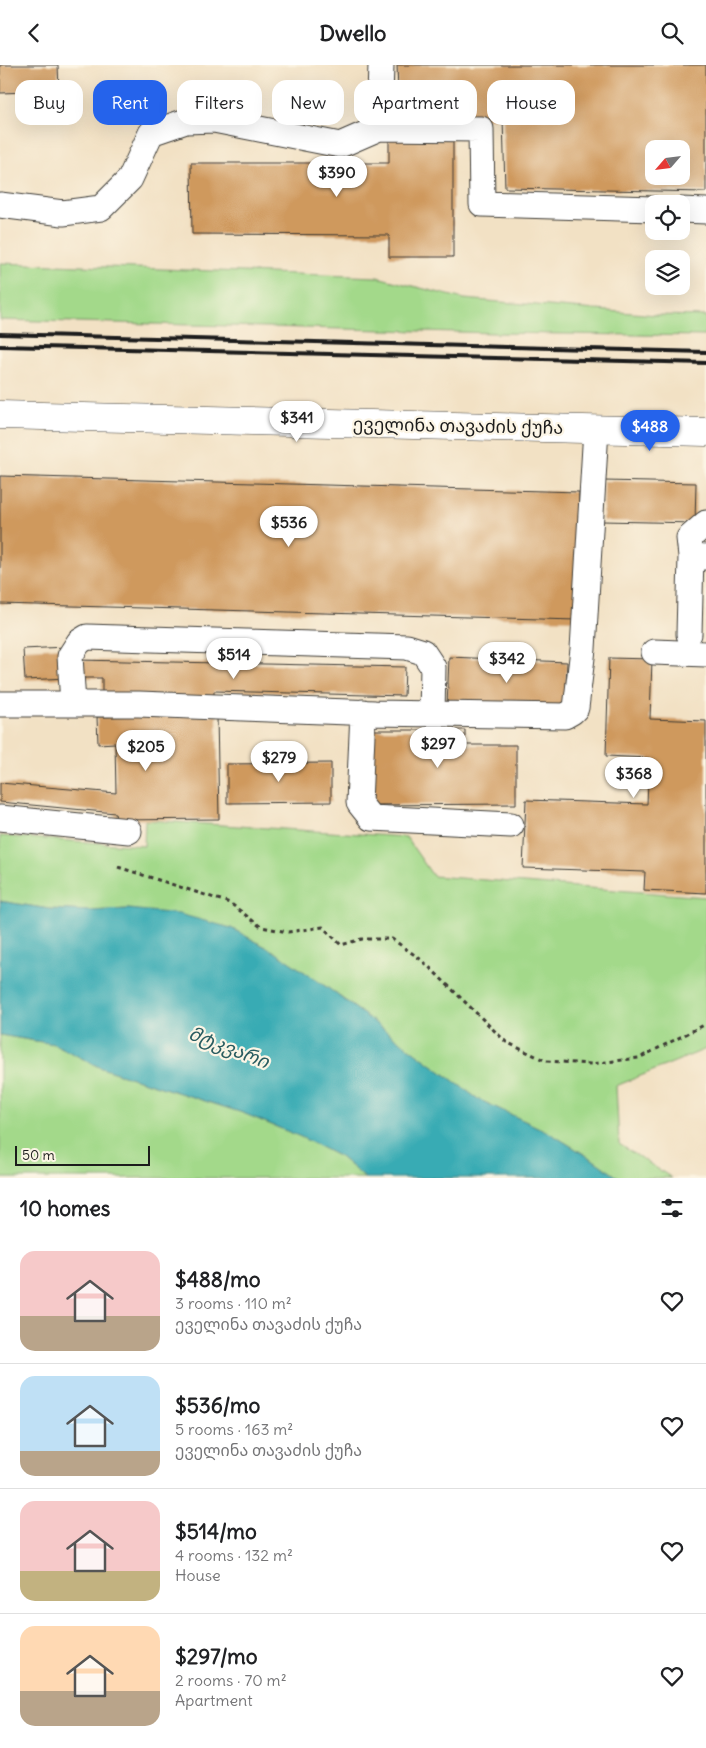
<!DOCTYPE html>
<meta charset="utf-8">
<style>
body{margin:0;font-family:Delius,"Noto Sans Georgian",sans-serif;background:#f6f6f6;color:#202124;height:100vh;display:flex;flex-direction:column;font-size:19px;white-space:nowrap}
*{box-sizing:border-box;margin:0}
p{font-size:16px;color:#757577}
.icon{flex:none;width:28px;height:28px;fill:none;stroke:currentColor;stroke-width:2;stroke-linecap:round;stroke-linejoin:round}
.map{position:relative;height:1113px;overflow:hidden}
.drawer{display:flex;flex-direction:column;background:#fff;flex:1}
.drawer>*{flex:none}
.hud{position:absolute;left:15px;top:15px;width:676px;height:45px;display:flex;gap:10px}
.needle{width:32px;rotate:242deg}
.tools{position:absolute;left:645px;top:75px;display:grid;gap:10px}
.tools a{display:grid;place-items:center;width:45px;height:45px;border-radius:10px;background:#fff;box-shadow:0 5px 20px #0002;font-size:25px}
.scale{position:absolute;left:15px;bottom:12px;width:135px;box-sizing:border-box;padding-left:5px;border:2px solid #1c1c1c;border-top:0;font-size:14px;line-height:18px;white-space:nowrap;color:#1c1c1c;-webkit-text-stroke:4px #fcf5e5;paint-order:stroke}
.price{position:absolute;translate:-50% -42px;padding:0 11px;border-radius:18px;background:#fff;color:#222;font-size:16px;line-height:32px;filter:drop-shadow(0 1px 2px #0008)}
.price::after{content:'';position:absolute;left:50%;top:30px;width:15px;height:11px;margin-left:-8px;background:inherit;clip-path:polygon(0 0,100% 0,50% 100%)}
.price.current{background:#2563eb;color:#fff}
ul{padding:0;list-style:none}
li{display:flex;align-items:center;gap:15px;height:125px;padding:0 20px}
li+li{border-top:1px solid #e0e0e0}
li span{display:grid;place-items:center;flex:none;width:140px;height:100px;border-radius:15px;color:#555}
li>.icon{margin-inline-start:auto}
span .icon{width:60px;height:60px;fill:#fffc;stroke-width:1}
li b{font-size:21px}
h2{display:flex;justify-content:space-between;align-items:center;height:60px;padding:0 20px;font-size:21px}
.chip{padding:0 18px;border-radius:15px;background:#fff;box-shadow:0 5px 20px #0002;font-size:18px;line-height:45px}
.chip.current{background:#2563eb;color:#fff}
header{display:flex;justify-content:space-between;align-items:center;height:65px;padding:0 20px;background:#fff;font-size:22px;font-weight:700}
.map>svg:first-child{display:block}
.green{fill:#a3d98a;stroke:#607a53}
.water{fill:#39abb4;stroke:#2a6468}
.building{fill:#cf995d;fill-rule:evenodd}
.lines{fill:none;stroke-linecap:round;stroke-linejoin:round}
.minor-casing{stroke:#3c3a35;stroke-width:27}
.major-casing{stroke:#3c3a35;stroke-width:29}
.path{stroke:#3c3a35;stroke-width:3;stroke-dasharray:4 4;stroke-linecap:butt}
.minor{stroke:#fff;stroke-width:25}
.major{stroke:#fff;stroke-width:28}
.rail{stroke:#1c1c1c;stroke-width:4}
.labels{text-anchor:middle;stroke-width:4.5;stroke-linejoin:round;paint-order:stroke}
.street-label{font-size:18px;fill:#1c1c1c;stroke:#fcf5e5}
.water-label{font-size:19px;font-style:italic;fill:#295c60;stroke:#fcf5e5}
</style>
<header><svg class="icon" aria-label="back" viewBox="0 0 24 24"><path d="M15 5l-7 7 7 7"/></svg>Dwello<svg class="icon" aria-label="search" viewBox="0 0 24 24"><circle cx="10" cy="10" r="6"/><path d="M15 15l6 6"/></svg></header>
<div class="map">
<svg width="706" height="1113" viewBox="0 0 706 1113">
<rect width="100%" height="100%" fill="#fcf5e5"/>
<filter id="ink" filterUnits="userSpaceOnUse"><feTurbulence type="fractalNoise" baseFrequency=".02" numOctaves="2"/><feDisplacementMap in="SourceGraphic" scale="10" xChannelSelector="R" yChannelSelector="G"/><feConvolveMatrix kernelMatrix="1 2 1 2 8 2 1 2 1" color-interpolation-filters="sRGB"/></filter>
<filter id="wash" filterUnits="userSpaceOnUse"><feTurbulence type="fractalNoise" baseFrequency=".0096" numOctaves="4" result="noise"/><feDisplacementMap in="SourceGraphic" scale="20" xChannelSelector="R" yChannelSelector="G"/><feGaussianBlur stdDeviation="1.12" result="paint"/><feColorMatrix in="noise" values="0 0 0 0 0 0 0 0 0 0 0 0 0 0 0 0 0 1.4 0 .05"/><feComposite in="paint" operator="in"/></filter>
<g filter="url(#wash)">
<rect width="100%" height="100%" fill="#f2e1c4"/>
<!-- green -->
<path class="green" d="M0,198L377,212L464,234L656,250L706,251V271L496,268L0,255Z
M145,755L406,772L433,811L706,832V984L616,1021L619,1079L672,1113H619L592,1094L548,1067L478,1034L328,923L275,887L231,863L128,844L90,846L49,844L0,836V771L144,781Z
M0,970L54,979L101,1003L243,1048L301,1072L340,1092L365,1113H0Z"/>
<!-- water -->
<path class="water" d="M0,836L49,844L90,846L128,844L179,849L231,863L275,887L328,923L478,1034L548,1067L592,1094L619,1113H365L340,1092L301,1072L243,1048L101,1003L54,979L0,970Z"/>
<g id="blocks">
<!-- building -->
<path class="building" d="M0,0H58L59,26L0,28Z
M397,0H706V127L505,123L503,54L399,52ZM654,84H681V111H654Z
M389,71H453V192H389V170L192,169L191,98H389Z
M0,411L579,427L576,555L0,539Z
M604,416L696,418L695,458L603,456Z
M66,582L67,613L25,615L23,584Z
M449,592L567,597L565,646L447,642Z
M609,593L652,594L650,654L706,656V828L644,825L645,807L523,803L526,735L647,739L649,693L606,691Z
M78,595L405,602L404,631L214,626V639L102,636V613H77Z
M217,650L219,754L116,755L115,748L0,737V718L116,728L115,678L98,679L97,652Z
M368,665H465V680H516V739L368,740Z
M331,698V737L227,738V699Z"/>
</g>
</g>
<g filter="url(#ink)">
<use href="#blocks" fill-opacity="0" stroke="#3c3a35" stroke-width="1"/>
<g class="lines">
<!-- minor casing -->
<g class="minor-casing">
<path id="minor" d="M379,63L381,0
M0,140L63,148L101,143L130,114L151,68L186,56L214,55L340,80L379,63L481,64L482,139L654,144
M681,145L706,146
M691,491L689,473L706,458
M689,569L691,491L706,492
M654,587L706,589
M0,639H139L375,648L565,651L572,647L576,643L583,584L596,364
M73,639L70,591L79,577L87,572L407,582L423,587L433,602L432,649
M363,647L359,738L371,753L511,760
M0,753L129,766"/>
</g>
<!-- major casing -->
<g class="major-casing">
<path id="major" d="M0,350L706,367"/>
</g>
<!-- path -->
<path class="path" d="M118,802L230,838L261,862L288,867L323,862L341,880L362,874H392L423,896L506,977L546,996L591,999L639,993L706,959"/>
<!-- minor -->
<use href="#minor" class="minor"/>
<!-- major -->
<use href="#major" class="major"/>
<!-- rail -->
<path class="rail" d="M0,269L706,287
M0,281L706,298"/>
</g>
</g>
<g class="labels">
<!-- street labels -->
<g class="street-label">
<text transform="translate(458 361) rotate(1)" y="6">ეველინა თავაძის ქუჩა</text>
</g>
<!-- water labels -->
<g class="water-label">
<text transform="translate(229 982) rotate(21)" y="7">მტკვარი</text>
</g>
</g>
</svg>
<div class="tools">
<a><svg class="needle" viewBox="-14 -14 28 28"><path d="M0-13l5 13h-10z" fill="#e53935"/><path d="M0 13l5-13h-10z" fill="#757577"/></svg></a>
<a><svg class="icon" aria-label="locate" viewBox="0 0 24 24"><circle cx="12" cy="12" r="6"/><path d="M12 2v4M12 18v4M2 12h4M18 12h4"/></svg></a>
<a><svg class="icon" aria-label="layers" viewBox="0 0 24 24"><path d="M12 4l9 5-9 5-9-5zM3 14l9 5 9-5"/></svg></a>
</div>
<div class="scale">50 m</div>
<b class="price" style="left:337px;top:133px">$390</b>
<b class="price" style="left:297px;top:378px">$341</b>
<b class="price current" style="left:650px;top:387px">$488</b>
<b class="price" style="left:289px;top:483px">$536</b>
<b class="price" style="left:234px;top:615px">$514</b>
<b class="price" style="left:507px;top:619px">$342</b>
<b class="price" style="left:438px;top:704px">$297</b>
<b class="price" style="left:146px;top:707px">$205</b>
<b class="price" style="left:279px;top:718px">$279</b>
<b class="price" style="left:634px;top:734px">$368</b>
<div class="hud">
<a class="chip">Buy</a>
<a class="chip current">Rent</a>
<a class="chip">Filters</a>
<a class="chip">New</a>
<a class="chip">Apartment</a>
<a class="chip">House</a>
</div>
</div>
<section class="drawer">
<h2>10 homes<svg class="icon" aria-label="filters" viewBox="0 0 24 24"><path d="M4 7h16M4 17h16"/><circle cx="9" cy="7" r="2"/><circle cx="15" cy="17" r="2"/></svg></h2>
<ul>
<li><span style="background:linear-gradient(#f6c9c9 65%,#b9a48a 0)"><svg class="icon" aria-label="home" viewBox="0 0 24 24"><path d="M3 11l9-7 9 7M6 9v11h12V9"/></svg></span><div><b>$488/mo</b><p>3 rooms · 110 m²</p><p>ეველინა თავაძის ქუჩა</p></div><svg class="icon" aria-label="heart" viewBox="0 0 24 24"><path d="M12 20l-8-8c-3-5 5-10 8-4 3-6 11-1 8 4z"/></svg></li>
<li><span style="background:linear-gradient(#bfe0f5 75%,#b9a48a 0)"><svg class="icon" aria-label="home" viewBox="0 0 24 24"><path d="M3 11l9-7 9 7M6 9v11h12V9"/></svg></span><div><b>$536/mo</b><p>5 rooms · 163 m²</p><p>ეველინა თავაძის ქუჩა</p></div><svg class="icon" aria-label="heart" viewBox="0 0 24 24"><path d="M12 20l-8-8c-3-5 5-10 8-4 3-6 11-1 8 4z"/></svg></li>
<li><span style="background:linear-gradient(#f6c9c9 70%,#c2b280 0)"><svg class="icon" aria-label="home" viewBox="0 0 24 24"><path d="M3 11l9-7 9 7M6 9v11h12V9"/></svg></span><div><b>$514/mo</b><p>4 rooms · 132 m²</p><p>House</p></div><svg class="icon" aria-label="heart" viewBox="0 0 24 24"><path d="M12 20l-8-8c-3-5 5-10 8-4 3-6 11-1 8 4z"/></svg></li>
<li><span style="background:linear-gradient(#ffd9b3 65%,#b9a48a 0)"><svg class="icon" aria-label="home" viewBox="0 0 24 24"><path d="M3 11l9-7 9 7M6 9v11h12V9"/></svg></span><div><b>$297/mo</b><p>2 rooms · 70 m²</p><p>Apartment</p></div><svg class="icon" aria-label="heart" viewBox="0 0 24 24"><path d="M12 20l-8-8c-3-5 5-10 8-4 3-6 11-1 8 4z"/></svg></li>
</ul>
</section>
